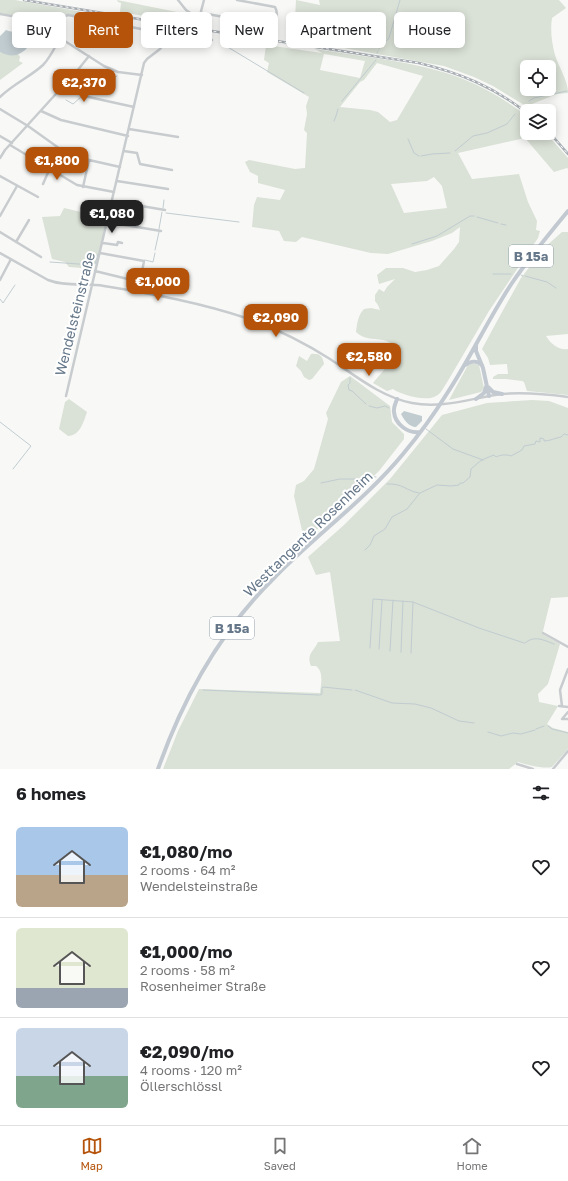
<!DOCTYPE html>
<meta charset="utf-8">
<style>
body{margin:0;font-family:"Golos Text",sans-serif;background:#f2f2f2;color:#202124;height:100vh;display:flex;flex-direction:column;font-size:15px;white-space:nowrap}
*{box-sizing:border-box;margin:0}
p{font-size:13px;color:#757577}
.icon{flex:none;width:22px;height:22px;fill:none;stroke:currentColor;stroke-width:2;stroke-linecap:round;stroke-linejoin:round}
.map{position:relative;height:769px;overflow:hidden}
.sheet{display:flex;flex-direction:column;background:#fff;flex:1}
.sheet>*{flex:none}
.guide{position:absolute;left:12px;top:12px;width:544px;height:36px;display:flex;gap:8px}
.fabs{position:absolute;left:520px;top:60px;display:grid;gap:8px}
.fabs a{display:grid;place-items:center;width:36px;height:36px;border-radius:6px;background:#fff;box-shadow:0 2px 10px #0003;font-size:20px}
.price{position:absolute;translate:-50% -34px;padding:0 9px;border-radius:8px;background:#b45309;color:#fff;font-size:13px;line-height:26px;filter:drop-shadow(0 1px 2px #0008)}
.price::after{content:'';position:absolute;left:50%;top:24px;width:12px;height:9px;margin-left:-6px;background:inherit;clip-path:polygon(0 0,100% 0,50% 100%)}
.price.active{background:#222;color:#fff}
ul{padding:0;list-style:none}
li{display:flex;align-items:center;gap:12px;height:100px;padding:0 16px}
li+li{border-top:1px solid #e0e0e0}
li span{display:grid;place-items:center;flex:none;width:112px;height:80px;border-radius:6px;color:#555}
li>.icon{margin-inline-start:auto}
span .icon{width:48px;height:48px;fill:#fffc;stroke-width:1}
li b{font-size:17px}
h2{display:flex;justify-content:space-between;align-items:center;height:48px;padding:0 16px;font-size:17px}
.pill{padding:0 14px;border-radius:6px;background:#fff;box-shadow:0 2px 10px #0003;font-size:14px;line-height:36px}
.pill.active{background:#b45309;color:#fff}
.tab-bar{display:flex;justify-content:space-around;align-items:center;height:56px;border-top:1px solid #e0e0e0;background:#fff;font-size:11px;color:#757577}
.tab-bar a{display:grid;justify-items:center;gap:2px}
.tab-bar .active{color:#b45309}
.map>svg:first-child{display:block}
.green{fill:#dae1d6;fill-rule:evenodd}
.water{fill:#c1ccd1}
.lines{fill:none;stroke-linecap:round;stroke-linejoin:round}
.stream{stroke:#c1ccd1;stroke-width:1}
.minor{stroke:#c8cccf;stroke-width:2.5}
.highway{stroke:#c3c9d1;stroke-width:4}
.rail-casing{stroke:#a8aeb4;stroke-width:2.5}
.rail{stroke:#fff;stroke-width:1;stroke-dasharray:3;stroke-linecap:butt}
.labels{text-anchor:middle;stroke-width:4;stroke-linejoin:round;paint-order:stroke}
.shield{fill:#fff;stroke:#93a0ac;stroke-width:1}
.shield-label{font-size:13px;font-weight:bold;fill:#657789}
.street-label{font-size:14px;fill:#657789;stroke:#fff}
</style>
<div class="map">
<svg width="568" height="769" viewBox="0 0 568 769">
<rect width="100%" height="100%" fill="#f8f9f6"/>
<!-- green -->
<path class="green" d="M0,0H15L78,11L84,13V17L64,14L48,20L37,19L0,13Z
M117,0L182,13L181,22L120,12L121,3L118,2Z
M296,0L320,5L319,0H559L566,8L552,18C550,30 552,44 555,55C559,68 568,80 568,93L557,94L532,104L537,111H531L524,105L493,86L474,77L444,66L316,43L319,36L292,31L295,18ZM527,67H549V89H527Z
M266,45L322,53L315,49C364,57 417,61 463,79C486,88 507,101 527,116V133H546L568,158V169L567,168L554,172L525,138L458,153L472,179L519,174L528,202L537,221L536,230L540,231L538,238L489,311L446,384C443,388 441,394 436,396C427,402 401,395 393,389L387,391L373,383C382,372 409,346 383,340C372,338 364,340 356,332C357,324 358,315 364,309L371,308L380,310L378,305L375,301V295L379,289L384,292L387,287L395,279L379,284L377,275L386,268H403L415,272L427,270L439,266L454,249L459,242L460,227L452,233L432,241L388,254L371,253L302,237L296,242L284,241L279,231L252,227L254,205L257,197L280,200L285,190L258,183V176L250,172L245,162L249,160L295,169L305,168L307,133L304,130L307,114L306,106L309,97L267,72L269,63L264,60ZM324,54L365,61L360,78L320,70ZM377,63L423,76L397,120L390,122L378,112L370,110L340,107L360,82L364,80ZM434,177L442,186L447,208L404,213L391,184L427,181Z
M0,52L9,55L18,54L20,57L19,61L23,63L0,80Z
M64,208L107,218L96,264H83L81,268L69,267L65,262L52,259L42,217L60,216Z
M562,232H568V334L546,336C550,343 559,351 568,349V395L527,391L524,382L522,381L506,379H493V377L498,374H508L507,364L490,365L488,358L482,349L496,323L521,278L544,248Z
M311,354C319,353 323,356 324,364L312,379L309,380L304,377L301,371L296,366L299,356L307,361Z
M472,363L479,365L484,388L481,392L449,400L468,365Z
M350,376L390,406L392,422L404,434V439L379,471L323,525L304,539L294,496L296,485L304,481L314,469L328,419L326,413L341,382Z
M69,399L87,412C84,421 80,436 68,436L59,429L65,402Z
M532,400L549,401L568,408V597L551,598L543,631L544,635L560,644L548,684L538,694L539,702L558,706L547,724L553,728L568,732V749L552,767C543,769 528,765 518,762L509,769H163L178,731L199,689L320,693C321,684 324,672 316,666H311C306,654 314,651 318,642L340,641L330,572L316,575L308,557L344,525L390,479L442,415L487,403Z"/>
<!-- water -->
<path class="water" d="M6,30C10,32 12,31 16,32C21,33 27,36 32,38C32,42 30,44 28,47C20,56 11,58 0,52V36Z
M404,411L422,416V421L416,427C409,427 404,420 401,414Z"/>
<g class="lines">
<!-- stream -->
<path class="stream" d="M226,46L304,93
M379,49L389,38L400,0
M377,53L378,51
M84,94L98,84L117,76
M66,100L73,104L81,97
M342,101L376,60
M529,101L534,98L567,91
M334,121L336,116L338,109
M408,139L414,153L419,156
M455,151L473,136L487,133L507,124L515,114
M421,156L432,154L450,153
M163,208L164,200
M166,213L239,222
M477,217L498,223
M501,224L506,225
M159,229L162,212
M412,244L437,236L470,216H474
M155,250L159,232
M145,260L153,262L155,253
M50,262L93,265
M95,264L98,254
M493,274H511
M521,275L523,276
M525,276L547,282L556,288
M0,299L3,303L15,285
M350,378V383L348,385L349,390L352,391L366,404
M369,406L377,408L385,406L389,408
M0,422L31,446L13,469
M426,429L453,449L483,460
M321,483L340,479H363L370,476L376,477
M387,484C403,483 406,491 419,493
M365,550L370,545L374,536L385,529L392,517L407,509L420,493L437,485L451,486L459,485L460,483H463L470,477L471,469C474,467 476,464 479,462C483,459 489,457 494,455L496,457C500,455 506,454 511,456L522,450L524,446L535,444L536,441L540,442V438L544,439V441C550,441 555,438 561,437L564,434L568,435
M525,643C534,635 544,640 554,644
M370,648L373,599L413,602L479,628L524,643
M379,649L382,600
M390,651L393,600
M401,652L403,601
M411,653L413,602
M322,688L323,687L352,690
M203,690L319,695
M355,690L392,703L415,704L431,708L459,721L474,723
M320,695L322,694V689
M548,726L552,729L568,733
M536,729L544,726
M488,732L501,736L513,733L521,734L535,730"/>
<!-- minor -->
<path class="minor" d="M178,0L186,10L199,19L200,25L197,35
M202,13L273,26C277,22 278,12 275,7L237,0
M0,14L29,19L35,22L104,66L118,72L142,75
M199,19L204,0
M35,22L51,21L68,15L162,33C172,35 187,41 197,35
M197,35L212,40
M73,76L89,56
M0,97C13,84 30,77 43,65C50,58 55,47 60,38
M0,109L28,126L63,151L89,160L120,167
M41,111L61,120L128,136
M129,129L178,137
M0,136L12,143
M10,145L77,185L114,192
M124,151L137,153L140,164L172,170
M0,158L5,150L64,85H69L84,96L134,107
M0,176L38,197
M117,181L168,189
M43,184L50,168
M83,187L89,160
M112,201L165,210
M0,216L17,186
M107,222L161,231
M0,232L41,257
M16,242L29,220
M103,243L117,245L118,242L122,243
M0,253L48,280C65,287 86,283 104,286C153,294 202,303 249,319C277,329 305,343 330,359C356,376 381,397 412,403C443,409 471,398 502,394C524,392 546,394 568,397
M95,271L140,282L144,261L100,253
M0,280L11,259
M66,396L144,63L147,59L160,49L170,36
M543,633L568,647
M559,706L568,707
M562,706L560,690L568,669
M568,712L562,719H568
M517,764L533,769
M553,769L568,751"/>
<!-- highway -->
<path class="highway" d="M476,345V351L483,368L489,396
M465,365C471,361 476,360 482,365
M488,387L493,392L502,394
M397,399C396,403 393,407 394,412C395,424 408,434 420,432
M476,399L484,393L486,387
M158,769C183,698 222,629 276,576C317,534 365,500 403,454C418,436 433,416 446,395C470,359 488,319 512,283C529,258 549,234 568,211"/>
<!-- rail casing -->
<g class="rail-casing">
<path id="rail" d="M24,0L199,29L419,63C460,73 494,87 527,113
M549,132L568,154"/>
</g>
<!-- rail -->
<use href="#rail" class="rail"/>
</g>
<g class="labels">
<!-- shield labels -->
<g class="shield">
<rect x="509" y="245" width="44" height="22" rx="3"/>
<rect x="210" y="617" width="44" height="22" rx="3"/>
</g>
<g class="shield-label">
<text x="531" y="261">B 15a</text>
<text x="232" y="633">B 15a</text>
</g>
<!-- street labels -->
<g class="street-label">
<text transform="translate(75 314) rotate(-76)" y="5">Wendelsteinstraße</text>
<text transform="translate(308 534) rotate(-44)" y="5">Westtangente Rosenheim</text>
</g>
</g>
</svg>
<div class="fabs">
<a><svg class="icon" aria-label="locate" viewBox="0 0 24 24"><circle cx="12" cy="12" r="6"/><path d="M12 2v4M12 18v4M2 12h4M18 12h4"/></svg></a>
<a><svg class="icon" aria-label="layers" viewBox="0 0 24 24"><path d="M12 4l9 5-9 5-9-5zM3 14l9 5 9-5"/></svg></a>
</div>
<b class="price" style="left:84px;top:103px">€2,370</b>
<b class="price" style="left:57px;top:181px">€1,800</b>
<b class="price active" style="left:112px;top:234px">€1,080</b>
<b class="price" style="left:158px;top:302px">€1,000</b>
<b class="price" style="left:276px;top:338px">€2,090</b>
<b class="price" style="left:369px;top:377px">€2,580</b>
<div class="guide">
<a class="pill">Buy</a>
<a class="pill active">Rent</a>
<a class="pill">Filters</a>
<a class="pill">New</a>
<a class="pill">Apartment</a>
<a class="pill">House</a>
</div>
</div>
<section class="sheet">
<h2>6 homes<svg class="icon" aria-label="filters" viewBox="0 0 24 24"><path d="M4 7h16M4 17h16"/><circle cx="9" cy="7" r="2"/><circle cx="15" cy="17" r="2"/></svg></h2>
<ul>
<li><span style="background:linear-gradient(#a9c7e8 60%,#b9a48a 0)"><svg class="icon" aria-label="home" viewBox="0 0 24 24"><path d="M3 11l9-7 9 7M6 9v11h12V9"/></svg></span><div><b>€1,080/mo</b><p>2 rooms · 64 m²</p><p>Wendelsteinstraße</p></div><svg class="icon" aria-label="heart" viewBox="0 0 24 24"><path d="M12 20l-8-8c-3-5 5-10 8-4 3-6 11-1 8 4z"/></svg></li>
<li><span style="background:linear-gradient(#dfe7d0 75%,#9aa5b1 0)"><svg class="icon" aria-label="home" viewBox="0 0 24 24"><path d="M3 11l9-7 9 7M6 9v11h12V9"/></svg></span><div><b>€1,000/mo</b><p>2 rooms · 58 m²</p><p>Rosenheimer Straße</p></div><svg class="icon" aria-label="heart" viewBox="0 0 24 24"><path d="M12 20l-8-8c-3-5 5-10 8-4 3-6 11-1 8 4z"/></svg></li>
<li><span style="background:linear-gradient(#c9d6e8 60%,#7fa58c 0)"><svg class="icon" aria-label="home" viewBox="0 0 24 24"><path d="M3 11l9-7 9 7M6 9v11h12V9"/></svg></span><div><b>€2,090/mo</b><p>4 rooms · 120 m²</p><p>Öllerschlössl</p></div><svg class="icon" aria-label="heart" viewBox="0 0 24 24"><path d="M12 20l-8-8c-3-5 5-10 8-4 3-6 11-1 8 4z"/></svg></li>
</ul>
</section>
<nav class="tab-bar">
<a class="active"><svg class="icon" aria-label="map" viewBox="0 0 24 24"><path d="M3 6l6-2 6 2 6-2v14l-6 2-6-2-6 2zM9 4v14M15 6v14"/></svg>Map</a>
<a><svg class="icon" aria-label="saved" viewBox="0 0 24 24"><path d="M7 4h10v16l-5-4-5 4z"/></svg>Saved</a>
<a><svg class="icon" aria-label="home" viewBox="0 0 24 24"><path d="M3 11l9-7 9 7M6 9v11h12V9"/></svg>Home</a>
</nav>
